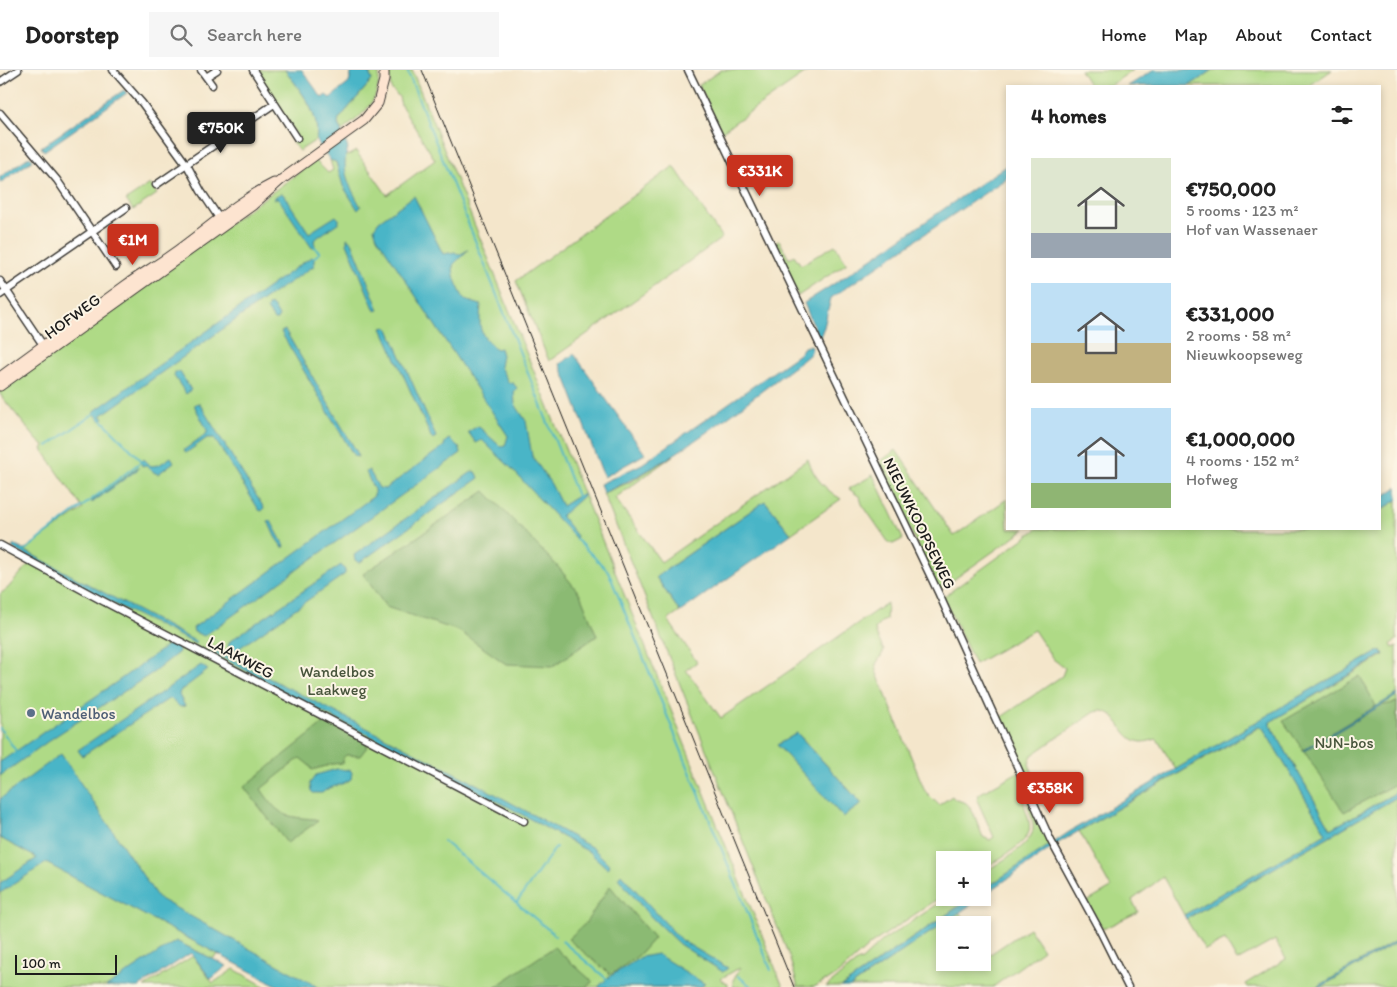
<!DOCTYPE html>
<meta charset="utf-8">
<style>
body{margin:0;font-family:Itim,sans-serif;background:#f6f6f6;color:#222;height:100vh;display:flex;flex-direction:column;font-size:19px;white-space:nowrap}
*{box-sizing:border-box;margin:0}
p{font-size:16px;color:#767676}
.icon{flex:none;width:28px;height:28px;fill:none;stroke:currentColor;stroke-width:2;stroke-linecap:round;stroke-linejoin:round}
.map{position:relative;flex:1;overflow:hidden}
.panel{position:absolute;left:1006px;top:15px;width:375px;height:445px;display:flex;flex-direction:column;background:#fff;border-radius:0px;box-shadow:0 2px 8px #0003}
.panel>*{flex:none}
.fabs{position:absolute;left:936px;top:781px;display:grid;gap:10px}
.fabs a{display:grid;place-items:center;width:55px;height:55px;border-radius:0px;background:#fff;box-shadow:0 2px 8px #0003;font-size:25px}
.scale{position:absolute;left:15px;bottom:12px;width:102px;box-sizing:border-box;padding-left:5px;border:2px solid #1c1c1c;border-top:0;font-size:14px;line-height:18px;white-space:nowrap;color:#1c1c1c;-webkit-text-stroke:4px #fcf5e5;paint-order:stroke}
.price{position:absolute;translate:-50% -42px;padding:0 11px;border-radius:5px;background:#c8321e;color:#fff;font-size:16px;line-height:32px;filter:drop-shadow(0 1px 2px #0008)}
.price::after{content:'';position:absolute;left:50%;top:30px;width:15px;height:11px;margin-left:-8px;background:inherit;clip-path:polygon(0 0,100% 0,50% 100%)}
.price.on{background:#222;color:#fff}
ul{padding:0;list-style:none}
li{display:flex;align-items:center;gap:15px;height:125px;padding:0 25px}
li span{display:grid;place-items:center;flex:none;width:140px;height:100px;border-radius:0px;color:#555}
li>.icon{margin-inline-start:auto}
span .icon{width:60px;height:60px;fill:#fffc;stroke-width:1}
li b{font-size:21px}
h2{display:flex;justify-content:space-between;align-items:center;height:60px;padding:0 25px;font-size:21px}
header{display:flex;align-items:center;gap:30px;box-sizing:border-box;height:70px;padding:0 25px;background:#fff;border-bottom:1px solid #e0e0e0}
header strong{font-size:24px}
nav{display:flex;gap:28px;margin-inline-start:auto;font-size:18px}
.search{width:350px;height:45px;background:#f6f6f6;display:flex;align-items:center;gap:12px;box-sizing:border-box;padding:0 18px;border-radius:0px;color:#767676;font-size:19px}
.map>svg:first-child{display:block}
.green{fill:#afda86;stroke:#667b51;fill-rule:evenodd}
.forest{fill:#8bba73;stroke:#546b48}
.water{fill:#4ab5c7;stroke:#336872}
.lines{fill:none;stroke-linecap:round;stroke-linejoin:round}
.stream{stroke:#4ab5c7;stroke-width:2}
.minor-casing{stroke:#3c3a36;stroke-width:9}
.secondary-casing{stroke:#3c3a36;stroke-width:11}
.minor{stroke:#fff;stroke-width:6}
.secondary{stroke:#fde4d0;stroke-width:9}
.tram{stroke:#1c1c1c;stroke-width:1}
.service-dot{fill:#5c6f8a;stroke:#fcf5e5;stroke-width:2}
.labels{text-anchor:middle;stroke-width:4;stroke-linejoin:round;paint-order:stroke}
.street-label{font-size:16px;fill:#1c1c1c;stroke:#fcf5e5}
.park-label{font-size:16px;fill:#48553c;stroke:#fcf5e5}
.service-label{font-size:16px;fill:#4e5e75;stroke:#fcf5e5;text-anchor:start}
</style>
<header>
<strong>Doorstep</strong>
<div class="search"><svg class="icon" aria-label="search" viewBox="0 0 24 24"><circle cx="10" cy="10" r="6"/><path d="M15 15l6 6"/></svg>Search here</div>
<nav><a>Home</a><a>Map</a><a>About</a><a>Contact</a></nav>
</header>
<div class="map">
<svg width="1397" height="917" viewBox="0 0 1397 917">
<rect width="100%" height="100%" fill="#fcf5e5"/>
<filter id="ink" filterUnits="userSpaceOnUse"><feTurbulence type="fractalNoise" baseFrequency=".02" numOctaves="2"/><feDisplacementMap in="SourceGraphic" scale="10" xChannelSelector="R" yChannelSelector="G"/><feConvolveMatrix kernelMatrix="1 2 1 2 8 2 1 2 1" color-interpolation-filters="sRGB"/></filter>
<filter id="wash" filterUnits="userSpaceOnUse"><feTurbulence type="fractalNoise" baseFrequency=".0096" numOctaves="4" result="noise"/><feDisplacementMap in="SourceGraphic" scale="20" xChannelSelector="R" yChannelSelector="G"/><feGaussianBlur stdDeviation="1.12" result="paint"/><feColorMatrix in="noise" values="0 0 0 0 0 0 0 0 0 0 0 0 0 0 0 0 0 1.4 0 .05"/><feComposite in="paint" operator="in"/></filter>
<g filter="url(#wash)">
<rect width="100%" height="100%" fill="#f4e6cb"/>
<!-- green -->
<path class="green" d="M255,0H285C300,20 321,44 316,70L299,81L292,72L298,68Z
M368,0H379C381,32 364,43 342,61L338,54L339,49L372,10Z
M389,0H412L783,917H733V910L741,897L720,909L728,914V917H300L193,870L217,883L218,885L212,889L184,875L114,917H0V524L8,518L35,487L24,480L83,439L42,379L44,376L37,370L2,327L0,324V317L274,121L315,90L328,103L333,100L330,90L336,92L337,97L345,87L356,81L387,125L435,90L401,35L399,27L391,19Z
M721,0H810L721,62L699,15Z
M1080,0H1133L1109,16H1090Z
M1213,0H1332L1309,16H1189Z
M674,96L722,168L549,291L516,211Z
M150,114L157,124L133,140L126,130Z
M779,170L789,189L794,185L801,195L835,175L847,193L798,226L775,173Z
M896,380L954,466L1007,429L1008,459H1025L939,520L878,393Z
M674,385L615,428L661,492L808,389C813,407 826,420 841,429L791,464L765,431L656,507L680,542L668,550L697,592L686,600L721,648L887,533L886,550L881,552L875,559L876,564L884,581L876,594V601L925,721L939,735L952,726C956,732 961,730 966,733C973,737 979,759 983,767L990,770L994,767L977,730L979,724L1018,702L1027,721C1017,735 1036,751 1027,766C1020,778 995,791 983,799L982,790H945V824L871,874L838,904L827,911L826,910L814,917H798L789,886L603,423L630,412ZM797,663L862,734L778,676Z
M873,405L903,469L893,474L889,473L862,434L860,427L849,419Z
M1397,430V570L1391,574L1393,578L1397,576V722L1331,759L1270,654V652L1384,585L1381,580L1300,626L1176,700L1157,669C1152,670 1147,672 1142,672C1120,671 1118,634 1095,642L1032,685L1029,694L1038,717L1033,720L1000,648L1062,606L1065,598L1053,589L1034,560L975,594L943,527L1037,459H1380V441Z
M1261,656L1263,658L1326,763L1184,845L1163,807L1132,830L1138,842L1103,859L1087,832L1111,818L1079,761Z
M1397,727V870L1317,917H1247L1245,914L1286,889L1275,870L1237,891L1225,870L1205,880L1186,849Z
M1030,729L1041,759L1050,775L983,820V803C996,794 1030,777 1033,760C1034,751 1029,742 1027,733Z
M947,828H971L841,917H826L858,891L862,890L882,871Z
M959,842L968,855H945V892H982L983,877L989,885L1029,858L1043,880L993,917H850Z
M1397,872V917H1321Z
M193,886L213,913L234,899L266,917H144Z"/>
<!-- forest -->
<path class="forest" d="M485,421L559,498L580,524L597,566L553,596L506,594L459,561L386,537L363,504Z
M1360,606L1376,636L1303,680L1283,651Z
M1397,632V713L1344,742L1304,681L1380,636Z
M327,651L367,672V677L360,686L346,685L343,688V693L333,694L312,700L310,696L300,688L261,719C279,746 284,747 315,749L318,751L287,773L244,717Z
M610,816L654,868L639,885L611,905L568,869L585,854Z
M554,877L593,912L585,917H495Z"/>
<!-- water -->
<path class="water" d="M285,0H302L322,28L326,25L330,28L349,13L352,0H368L372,10L339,49L338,54L348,78C340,101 350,117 361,137L358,140L343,116L336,92L330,90L316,70C321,44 300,20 285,0Z
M1154,0H1213L1189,16H1128Z
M124,20L127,23L44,81L41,77Z
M30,86L33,90L0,113V107Z
M1007,95V108L831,228L824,257L819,269L804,233C874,189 940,141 1007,95Z
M281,123L283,124L309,163L336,146L339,149V152L314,170L315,176L312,178L278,128L274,129L273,128Z
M414,126L443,184L455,182L459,185L468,180L453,195C453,208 458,218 465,230L481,235C479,257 478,264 496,279L500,278L502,285L500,297L509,313H513L517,318L514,322L515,334L526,351L532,386L551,414L562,436L581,424L584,425L561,446L577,466L576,469L511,398L482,370L476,373L468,362L478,356L501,377L505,376L508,366L377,167L374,158L379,151Z
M347,168L352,172L379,240L375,241L347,173Z
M311,187L314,188V196L275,222L106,342L101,346L104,348L101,351L93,342Z
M269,235L273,236L279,246L277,250H274L267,239Z
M386,257L389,259L436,367L432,369L382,258Z
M285,260L358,384V387L354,386L281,262Z
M811,275L812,278L810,284L803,290C739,337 677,391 603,423L600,414L642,394L799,284L804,277Z
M574,284L645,384L604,407L560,294Z
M175,302H180L191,320L186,324L174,306Z
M199,333L264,438L262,441L259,440L214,368H207L186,383L184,380L207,363V360L195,337V334Z
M449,369L459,377L461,383L204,566L194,562L193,558L374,426V420L366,402L369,400L379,418L385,419L444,376L445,372Z
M171,387L174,392L158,404L155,403L145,395L142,396L141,393L144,389L151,396L159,395Z
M138,397V399L92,433V431Z
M473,401L477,403L479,408L359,493L355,490L354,485Z
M1397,417V430L1380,441V429Z
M765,431L791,464L680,542L656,507Z
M268,451H271L285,477H282L275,467Z
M14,475L197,572L196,574L110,532L12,478Z
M341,495L345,500V504L238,579L232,581L228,576L230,571Z
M172,572L178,575L179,582L154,602L54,667L0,706V692L118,611Z
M210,578L486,719L593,778L610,795L608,799L589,782L514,740L427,694L320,641L210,581Z
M1381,580L1384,584L1270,652V654L1331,759L1397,722V727L1186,849L1184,845L1326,763L1263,658L1260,656L1060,772L983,826V820L1069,762L1300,626Z
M201,595L208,600L180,621L179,625L185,636L180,637L170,628L82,686L78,680Z
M1397,624V626L1304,681L1303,680Z
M797,663L862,734L843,747L777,675Z
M61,684L158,828L318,917H280L46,793L0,823V813L37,788L0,768V729Z
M337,699L350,700L352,702L351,709C340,717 331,715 322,723H313L311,721L310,713L316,705Z
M621,804L681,870L728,898L723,902L679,874L648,844L618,808Z
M971,828H981L850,917H841Z
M1397,870V872L1321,917H1317Z
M176,871L227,896L211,909L191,883L139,917H106Z
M657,884L705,914L700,917H598L609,907L641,887Z"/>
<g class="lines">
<!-- stream -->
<path class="stream" d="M407,0L577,426
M313,188L320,183L314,176
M48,376L95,343
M576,469L608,501L771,900
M24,481L142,391L100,348
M0,658L16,681
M443,771L556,866
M517,832L556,777
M562,871L608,910
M738,906L752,917"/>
</g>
</g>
<g filter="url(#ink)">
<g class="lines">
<!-- minor casing -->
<g class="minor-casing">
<path id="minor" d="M113,0L142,33L187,95L201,121L221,151
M201,0L212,15
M253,0L297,68
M688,0L938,522L1051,771L1100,861L1128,917
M206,7L217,0
M0,12L18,0
M0,43L57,110L116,197
M156,115L274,34
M0,211L45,278
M0,225L126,138
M0,475L101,530L524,751"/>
</g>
<!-- secondary casing -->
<g class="secondary-casing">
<path id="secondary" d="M0,307C42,276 84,246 126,215C141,204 156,196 171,185C205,161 236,132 274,113
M0,316L253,135L281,110L364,50L378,33L384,10V0"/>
</g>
<!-- minor -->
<use href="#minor" class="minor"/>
<!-- secondary -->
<use href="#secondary" class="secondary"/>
<!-- tram -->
<path class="tram" d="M422,0L794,917"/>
</g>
</g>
<!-- markers -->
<circle class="service-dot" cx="31" cy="643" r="5"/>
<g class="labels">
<!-- street labels -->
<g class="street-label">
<text transform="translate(72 246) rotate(-36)" y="6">HOFWEG</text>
<text transform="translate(920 453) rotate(64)" y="6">NIEUWKOOPSEWEG</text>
<text transform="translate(241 587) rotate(28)" y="6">LAAKWEG</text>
</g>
<!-- park labels -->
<g class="park-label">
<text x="337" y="607">Wandelbos<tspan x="337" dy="18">Laakweg</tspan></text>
<text x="1344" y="678">NJN-bos</text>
</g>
<!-- service labels -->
<g class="service-label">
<text x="41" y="649">Wandelbos</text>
</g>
</g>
</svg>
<div class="fabs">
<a>+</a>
<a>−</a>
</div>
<div class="scale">100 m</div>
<b class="price on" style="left:221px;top:84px">€750K</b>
<b class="price" style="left:760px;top:127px">€331K</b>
<b class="price" style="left:133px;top:196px">€1M</b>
<b class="price" style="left:1050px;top:744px">€358K</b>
<section class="panel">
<h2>4 homes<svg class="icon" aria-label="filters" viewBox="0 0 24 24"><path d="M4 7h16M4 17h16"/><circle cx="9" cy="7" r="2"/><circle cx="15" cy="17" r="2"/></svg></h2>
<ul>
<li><span style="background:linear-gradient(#dfe7d0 75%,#9aa5b1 0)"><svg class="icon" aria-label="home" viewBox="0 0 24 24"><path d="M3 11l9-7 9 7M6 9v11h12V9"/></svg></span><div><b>€750,000</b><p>5 rooms · 123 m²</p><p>Hof van Wassenaer</p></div></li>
<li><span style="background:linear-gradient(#bfe0f5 60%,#c2b280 0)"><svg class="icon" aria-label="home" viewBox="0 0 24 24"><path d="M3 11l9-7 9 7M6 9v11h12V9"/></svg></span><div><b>€331,000</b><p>2 rooms · 58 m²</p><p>Nieuwkoopseweg</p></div></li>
<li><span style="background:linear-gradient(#bfe0f5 75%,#8fb573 0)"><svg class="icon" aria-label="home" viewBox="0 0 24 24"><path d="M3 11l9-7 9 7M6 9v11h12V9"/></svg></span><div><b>€1,000,000</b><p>4 rooms · 152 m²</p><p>Hofweg</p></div></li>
</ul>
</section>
</div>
